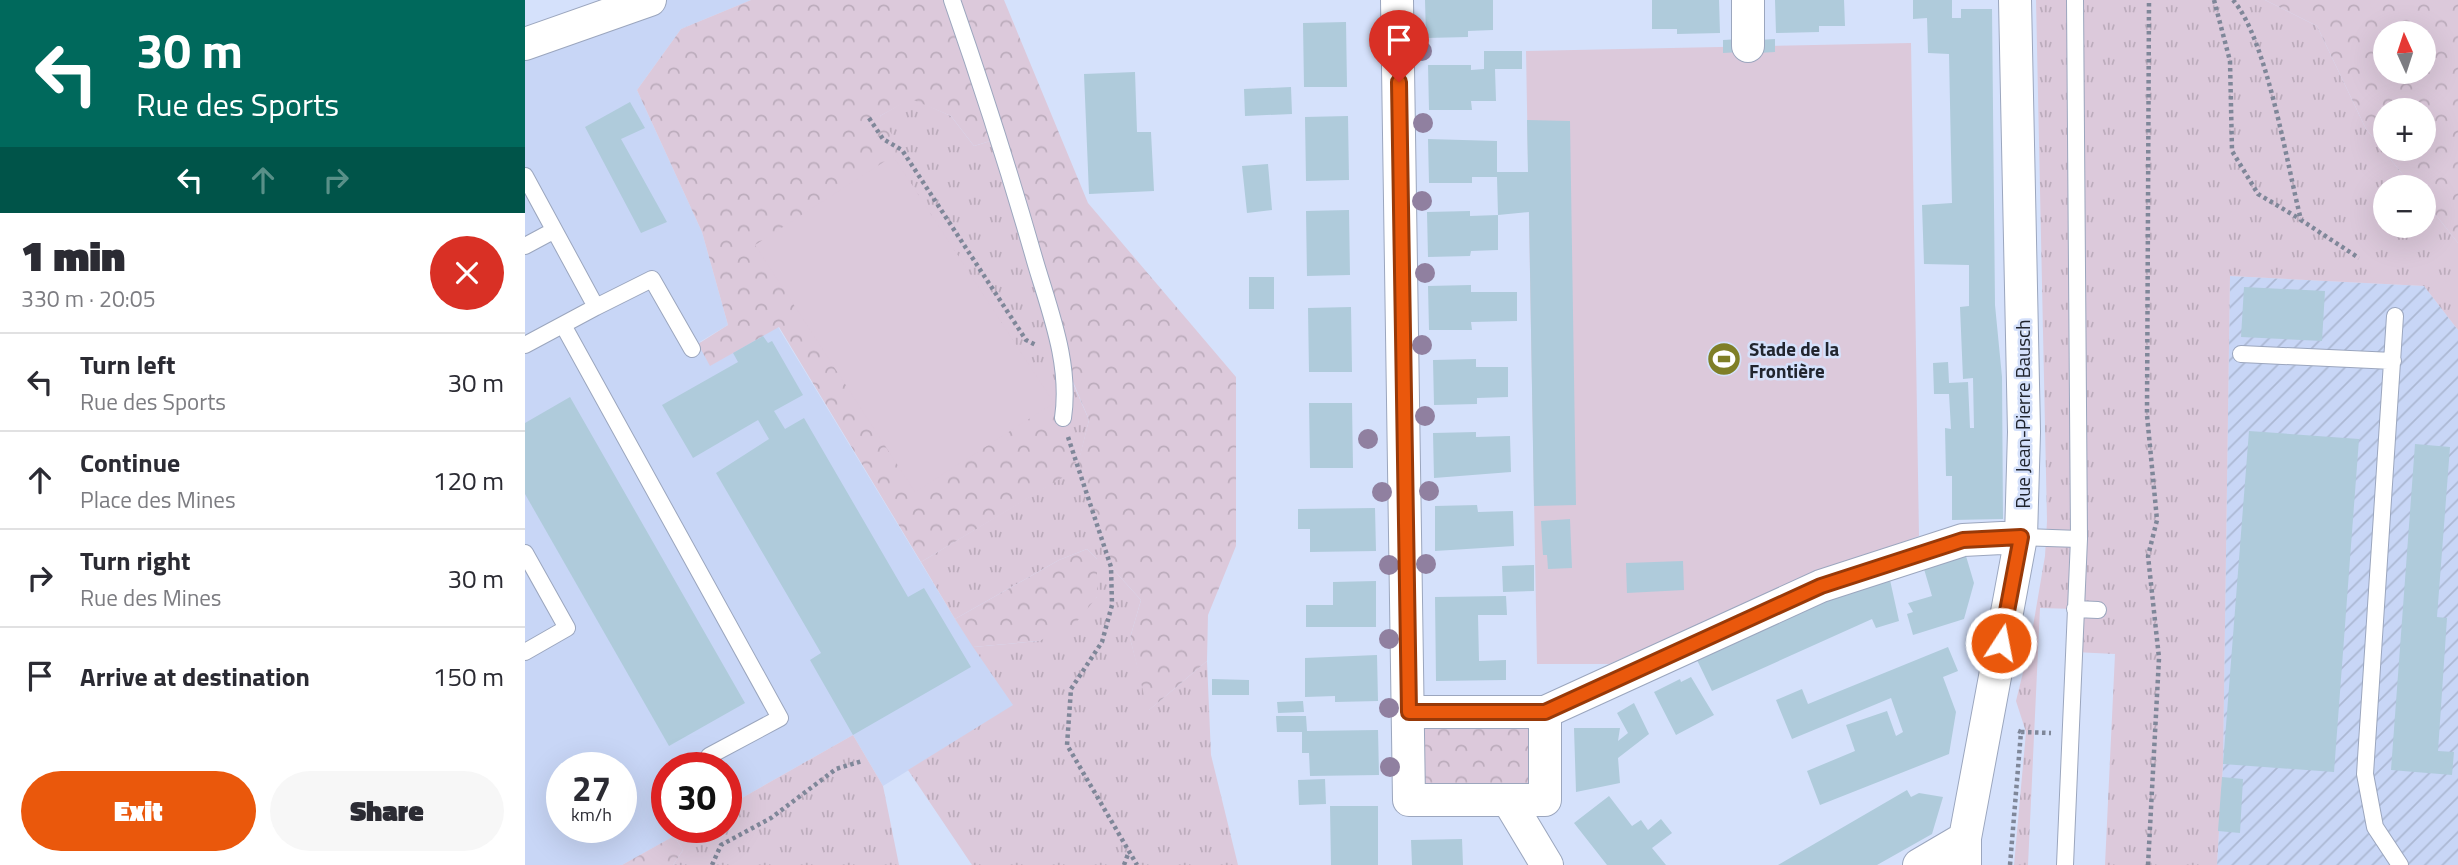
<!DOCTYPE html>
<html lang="en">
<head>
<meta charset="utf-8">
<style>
	body { margin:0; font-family:"Titillium Web",sans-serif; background:#f7f7f7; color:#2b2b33; height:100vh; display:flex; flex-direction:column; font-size:26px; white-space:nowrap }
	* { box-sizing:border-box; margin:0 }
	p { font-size:23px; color:#7c7c81 }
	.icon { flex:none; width:38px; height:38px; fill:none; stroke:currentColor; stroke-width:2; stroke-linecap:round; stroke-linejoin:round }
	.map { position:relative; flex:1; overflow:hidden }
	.panel { display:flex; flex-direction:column; background:#fff; width:525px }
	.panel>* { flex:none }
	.hud { background:#00695c; color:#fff; overflow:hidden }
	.needle { width:46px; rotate:357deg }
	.buttons { position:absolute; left:1848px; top:21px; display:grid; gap:14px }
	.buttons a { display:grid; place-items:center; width:63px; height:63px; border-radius:50%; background:#fff; box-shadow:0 7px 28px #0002; font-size:35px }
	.speed { position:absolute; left:21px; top:752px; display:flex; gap:14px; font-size:35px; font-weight:700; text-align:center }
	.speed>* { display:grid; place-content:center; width:91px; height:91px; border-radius:50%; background:#fff; box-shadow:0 7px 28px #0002; line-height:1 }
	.speed small { font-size:18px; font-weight:400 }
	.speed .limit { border:10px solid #d22; background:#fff; color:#111 }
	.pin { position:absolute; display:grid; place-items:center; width:60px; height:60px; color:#fff; margin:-72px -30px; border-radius:50% 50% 50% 0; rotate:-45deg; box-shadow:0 0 7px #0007 }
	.pin .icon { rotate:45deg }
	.me { position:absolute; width:77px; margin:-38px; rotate:11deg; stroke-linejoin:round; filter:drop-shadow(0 0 5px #0008) }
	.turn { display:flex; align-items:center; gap:24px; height:147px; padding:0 21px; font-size:32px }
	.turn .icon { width:91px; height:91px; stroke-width:2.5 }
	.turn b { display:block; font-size:49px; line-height:60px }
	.lanes { display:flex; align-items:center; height:66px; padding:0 21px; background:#0003; justify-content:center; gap:35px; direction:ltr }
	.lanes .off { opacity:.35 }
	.round { display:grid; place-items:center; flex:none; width:74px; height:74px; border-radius:37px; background:#f7f7f7 }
	.head { display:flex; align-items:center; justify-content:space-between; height:119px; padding:0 21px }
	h1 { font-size:42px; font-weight:800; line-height:52px }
	.primary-button { display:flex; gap:14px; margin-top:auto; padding:14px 21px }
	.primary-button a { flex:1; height:80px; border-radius:42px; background:#ea580c; color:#fff; font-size:28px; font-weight:800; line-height:80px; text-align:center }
	.primary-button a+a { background:#f7f7f7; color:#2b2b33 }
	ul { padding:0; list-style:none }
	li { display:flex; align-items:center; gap:21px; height:98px; padding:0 21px; border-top:2px solid #e1e1e2 }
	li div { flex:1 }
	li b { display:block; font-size:26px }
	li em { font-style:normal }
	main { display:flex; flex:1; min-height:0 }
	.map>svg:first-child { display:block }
	.built { fill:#c8d6f6; fill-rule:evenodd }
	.industrial { fill:url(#industrial-furrows) }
	.grass { fill:url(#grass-tufts) }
	.forest { fill:url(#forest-crowns); fill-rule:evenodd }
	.pitch { fill:#dcc9db }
	.building { fill:#afcbdb }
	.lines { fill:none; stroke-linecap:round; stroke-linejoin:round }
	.service-casing { stroke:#9ba6be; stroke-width:18 }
	.minor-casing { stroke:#9ba6be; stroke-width:34 }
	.path { stroke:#7f8799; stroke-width:4.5; stroke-dasharray:3.5 3.5; stroke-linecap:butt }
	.service { stroke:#fff; stroke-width:16 }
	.minor { stroke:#fff; stroke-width:32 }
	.tree { fill:#9080a0 }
	.route-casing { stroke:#983908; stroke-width:18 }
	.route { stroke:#ea580c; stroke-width:12 }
	.labels { text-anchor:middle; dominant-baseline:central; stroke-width:5; stroke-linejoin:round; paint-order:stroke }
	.poi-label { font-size:19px; font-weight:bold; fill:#21252e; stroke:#d5e1fb; text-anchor:start }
	.street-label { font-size:19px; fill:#21252e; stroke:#d5e1fb }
</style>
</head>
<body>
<main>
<section class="panel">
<div class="hud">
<div class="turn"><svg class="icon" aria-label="left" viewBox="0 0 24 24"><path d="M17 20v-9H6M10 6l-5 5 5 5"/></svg><div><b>30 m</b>Rue des Sports</div></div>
<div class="lanes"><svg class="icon" aria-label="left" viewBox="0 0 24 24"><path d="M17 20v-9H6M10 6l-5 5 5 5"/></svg><svg class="icon off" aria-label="ahead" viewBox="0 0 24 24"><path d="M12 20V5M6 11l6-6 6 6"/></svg><svg class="icon off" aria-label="right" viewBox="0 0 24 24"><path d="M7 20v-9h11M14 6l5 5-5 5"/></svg></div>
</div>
<div class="head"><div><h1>1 min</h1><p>330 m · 20:05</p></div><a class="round" style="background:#d93025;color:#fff"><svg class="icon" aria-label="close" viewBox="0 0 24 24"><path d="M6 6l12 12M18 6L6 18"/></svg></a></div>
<ul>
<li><svg class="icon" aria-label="left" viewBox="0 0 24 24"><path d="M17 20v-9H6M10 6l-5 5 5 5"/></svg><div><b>Turn left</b><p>Rue des Sports</p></div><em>30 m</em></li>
<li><svg class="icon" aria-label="ahead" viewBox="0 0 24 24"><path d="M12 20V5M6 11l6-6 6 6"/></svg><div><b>Continue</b><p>Place des Mines</p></div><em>120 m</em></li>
<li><svg class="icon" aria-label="right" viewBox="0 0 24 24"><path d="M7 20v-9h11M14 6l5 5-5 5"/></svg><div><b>Turn right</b><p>Rue des Mines</p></div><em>30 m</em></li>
<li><svg class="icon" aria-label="arrive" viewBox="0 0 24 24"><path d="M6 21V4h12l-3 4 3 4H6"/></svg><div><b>Arrive at destination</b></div><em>150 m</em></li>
</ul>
<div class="primary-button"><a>Exit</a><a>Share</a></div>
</section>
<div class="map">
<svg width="1933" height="865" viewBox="0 0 1933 865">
	<defs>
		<pattern id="industrial-furrows" width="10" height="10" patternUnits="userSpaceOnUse" patternTransform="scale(1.75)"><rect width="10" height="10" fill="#c8d6f6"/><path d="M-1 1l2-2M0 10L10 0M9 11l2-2" fill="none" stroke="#acb8d3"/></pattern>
		<pattern id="grass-tufts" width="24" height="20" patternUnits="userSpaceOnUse" patternTransform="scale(1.75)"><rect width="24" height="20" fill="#dcc9db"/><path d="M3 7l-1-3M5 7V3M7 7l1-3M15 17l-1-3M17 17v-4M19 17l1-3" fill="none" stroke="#bcacbc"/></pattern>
		<pattern id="forest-crowns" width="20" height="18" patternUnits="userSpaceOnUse" patternTransform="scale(1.75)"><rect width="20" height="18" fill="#dcc9db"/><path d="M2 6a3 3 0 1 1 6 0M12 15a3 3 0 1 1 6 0" fill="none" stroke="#bcacbc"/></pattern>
	</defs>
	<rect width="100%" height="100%" fill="#d5e1fb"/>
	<!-- built -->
	<path class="built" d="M125,0H226L156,29L112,90L177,232L203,325L173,343L253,327L430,619L489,705L358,786L328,735L201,807V768H142V828H164L97,865H0V44ZM37,768H96V828H37Z"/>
	<!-- industrial -->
	<path class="industrial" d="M1705,276L1899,286L1933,330V865H1692L1698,764Z"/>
	<!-- grass -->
	<path class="grass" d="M1511,0H1740L1792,26L1841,129L1888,187H1860V226H1899V200L1933,243V330L1899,286L1705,276L1698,764L1692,865H1580L1590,654L1549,652L1550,609L1515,608L1503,865H1489L1501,732L1491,701L1505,644L1520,556L1522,521Z
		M386,98L426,116L449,146L475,138L537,358L564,420L552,469L586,567L616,600L605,638L624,710L682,661L686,755L713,865H447L383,770L488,705L448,647L514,641L572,597V559L562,549L534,560L430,619L396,562L552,468L368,156L355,116Z
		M328,735L358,786L374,865H148L158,850L149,836L164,828H201V807Z"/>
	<!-- forest -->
	<path class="forest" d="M226,0H479L563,203L711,377V546L683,615L682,661L623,711L605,638L616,600L586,567L552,469L396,562L254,327L185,366L173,344L203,325L177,232L112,90L156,29ZM386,99L426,116L449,146L475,138L538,358L564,420L552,467L538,418L369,157L377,150L355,116Z
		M1740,0H1933V243L1899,200V187H1888L1841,129L1792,26ZM1899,33V72H1860V33ZM1899,110V149H1860V110Z
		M562,549L572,559V597L549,625L514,641L448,647L430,619L534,560Z
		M895,723H1009V788H895Z
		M149,836L158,850L148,865H97Z"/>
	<!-- pitch -->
	<path class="pitch" d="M1386,43L1394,536L1293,574L1084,664H1012L1001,51Z
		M368,156L529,403L390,492L230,245Z"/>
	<!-- building -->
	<path class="building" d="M900,0H968V30L943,31V37L901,38Z
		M1127,0H1194L1195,33L1152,34V29H1127Z
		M1250,0H1319L1320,26H1294V32L1251,33Z
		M1388,0H1427V18H1436V9H1467L1470,305L1477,377L1478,519L1427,520V476H1421L1420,428L1426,429L1424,394H1409L1408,363L1423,362L1424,383L1443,382L1445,428H1449L1448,378L1438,379L1435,307L1444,306V265L1399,264L1397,205L1427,203L1424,54L1403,53L1402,18L1388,19Z
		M821,22L822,87H779L778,23Z
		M1215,39V52L1198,53V40Z
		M1250,39V52L1233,53V40Z
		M959,51H997V69H970L971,101H946L947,110H904L903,65H946V70L959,69Z
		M610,72L612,132H626L629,191L564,194L559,74Z
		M766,87L767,114L720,116L719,89Z
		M105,102L120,128L96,139L142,222L116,233L60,127Z
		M823,116L824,180L781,181L780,117Z
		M1002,120L1045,121L1051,505L1009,506L1004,212L973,215L972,177H947V183H904L903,139L972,141V172H1003Z
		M743,164L747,210L722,213L717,166Z
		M824,210L825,275L782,276L781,211Z
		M945,211V216L973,215V250L946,251L945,256L903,257L902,212Z
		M724,277H749V309H724Z
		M946,285V292H992V321L946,322L947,330H904L903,286Z
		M1719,287L1800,291L1797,341L1716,337Z
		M826,307L827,372H784L783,308Z
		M238,336L243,343L247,341L278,395L249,411L260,429L279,418L383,597L399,588L446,667L328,735L285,660L296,653L191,473L244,439L233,420L168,458L137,405L213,362L208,353Z
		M951,359V367H983V397L952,398V404L909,405L908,360Z
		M45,397L220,703L144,746L0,494V423Z
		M784,403H827L828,468H785Z
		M1724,431L1834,439L1809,772L1698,764Z
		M951,432V437L985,436L986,472L909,478L908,433Z
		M1890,444L1925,447L1912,617L1922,618L1913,751L1929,752L1927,775L1866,770Z
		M952,505L953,512L988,511L989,546L910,551V506Z
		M850,508L851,551L785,552V529H773V509Z
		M1045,519L1047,568L1023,569L1022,555H1018L1016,521Z
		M1441,556L1449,583L1439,619L1388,635L1382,614L1388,612L1383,603L1407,596L1399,569Z
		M1158,561L1159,590L1102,593L1101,563Z
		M1009,565V591L978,592L977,566Z
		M1365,580L1374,621L1351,628L1347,619L1187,691L1172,660L1303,600Z
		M851,581V627H781V605H808V582Z
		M981,596L982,615H953L954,661L981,660V680L911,681L910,597Z
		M1423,647L1433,671L1418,677L1431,712L1424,754L1295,805L1282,771L1330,751L1321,725L1362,711L1371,736L1378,732L1366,698L1267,739L1251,700L1277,689L1283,704Z
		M852,655L853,701L810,702V696L780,697V658Z
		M1166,677L1189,715L1151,735L1129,692L1155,679L1156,682Z
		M687,679L724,680V695H687Z
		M778,701L779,712L753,713L752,702Z
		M1109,703L1124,734L1093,758L1095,783L1051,792L1049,728H1095L1093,741L1103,733L1092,713Z
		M751,716H781L782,731L853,730L854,775L785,776L784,753H777V732H752Z
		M1697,777L1718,779L1715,833L1693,831Z
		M800,779L801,804L774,805L773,780Z
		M1382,790L1386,797L1394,793L1418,797L1407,834L1352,865H1253Z
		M1084,796L1107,826L1116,820L1123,830L1136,819L1147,833L1127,848L1141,865H1082L1049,823Z
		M805,806H853V865H806Z
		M937,839L938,865H887L886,840Z"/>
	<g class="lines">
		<!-- service casing -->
		<g class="service-casing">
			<path id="service" d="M427,0C457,86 485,173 510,261C525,312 546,364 538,418
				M0,176L71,307L0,345
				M0,246L28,231
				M71,307L127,279L167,349
				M1870,316L1840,774L1850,827L1875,865
				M38,325L255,718L184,756
				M1716,354L1868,361
				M1496,537L1554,539
				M0,553L42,628L0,652
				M1550,609L1573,610
				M1540,865L1554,539L1550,0"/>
		</g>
		<!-- minor casing -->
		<g class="minor-casing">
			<path id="minor" d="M872,0L884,800H1020V712
				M1223,0V46
				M0,44L125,0
				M884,712H1020L1296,586L1438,540L1496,537
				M983,800L1022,865
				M1394,865L1440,838
				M1440,865V838L1496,537L1499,432L1490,0"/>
		</g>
		<!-- path -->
		<path class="path" d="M1689,0L1705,61L1707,151L1733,194L1775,219
			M1708,0C1742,39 1762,165 1776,220L1834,258
			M344,118L358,139L377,150L501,340L511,345
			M543,437L586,567L587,605L577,642L546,689L542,745L612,865
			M1496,732L1526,733
			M187,865L196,845L246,818L311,769L337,761
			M599,865L603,854
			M1485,865L1496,732L1491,730
			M1623,865L1634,658L1623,556L1632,520L1622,415L1624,0"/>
		<!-- service -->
		<use href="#service" class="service"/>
		<!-- minor -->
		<use href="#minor" class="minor"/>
	</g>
	<!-- trees -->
	<g class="tree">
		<circle cx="897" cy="51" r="10"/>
		<circle cx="898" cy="123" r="10"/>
		<circle cx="897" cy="201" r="10"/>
		<circle cx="900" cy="273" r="10"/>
		<circle cx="897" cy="345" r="10"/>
		<circle cx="900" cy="416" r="10"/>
		<circle cx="843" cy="439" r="10"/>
		<circle cx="904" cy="491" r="10"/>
		<circle cx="857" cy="492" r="10"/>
		<circle cx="901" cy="564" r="10"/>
		<circle cx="864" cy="565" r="10"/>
		<circle cx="864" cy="639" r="10"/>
		<circle cx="864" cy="708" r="10"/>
		<circle cx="865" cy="767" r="10"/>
	</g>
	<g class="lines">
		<!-- route casing -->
		<g class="route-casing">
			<path id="route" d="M874,82L884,712H1020L1296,586L1438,540L1496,537L1476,643"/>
		</g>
		<!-- route -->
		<use href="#route" class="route"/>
	</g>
	<!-- icons -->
	<defs>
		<g id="stadium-disc" transform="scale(1.75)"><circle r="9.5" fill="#7f7f27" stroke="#d5e1fb"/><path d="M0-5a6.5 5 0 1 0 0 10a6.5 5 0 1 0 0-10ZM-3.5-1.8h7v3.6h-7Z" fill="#fff"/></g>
	</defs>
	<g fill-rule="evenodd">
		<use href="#stadium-disc" x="1199" y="359"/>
	</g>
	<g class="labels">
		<!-- poi labels -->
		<g class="poi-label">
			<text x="1224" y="348">Stade de la<tspan x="1224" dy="22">Frontière</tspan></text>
		</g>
		<!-- street labels -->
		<g class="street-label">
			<text transform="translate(1497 414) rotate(-90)">Rue Jean-Pierre Bausch</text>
		</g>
	</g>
</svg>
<div class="buttons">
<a><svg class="needle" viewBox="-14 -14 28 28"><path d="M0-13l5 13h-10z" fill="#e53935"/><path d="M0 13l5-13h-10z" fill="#7c7c81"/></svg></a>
<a>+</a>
<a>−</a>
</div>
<div class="speed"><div>27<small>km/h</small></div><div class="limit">30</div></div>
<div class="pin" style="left:874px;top:82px;background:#d93025"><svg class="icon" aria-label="arrive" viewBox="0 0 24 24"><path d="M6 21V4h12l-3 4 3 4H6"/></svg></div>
<svg class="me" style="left:1476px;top:643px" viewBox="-20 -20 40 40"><circle r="17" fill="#ea580c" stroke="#fff" stroke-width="3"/><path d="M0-11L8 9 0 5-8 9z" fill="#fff"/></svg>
</div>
</main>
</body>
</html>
